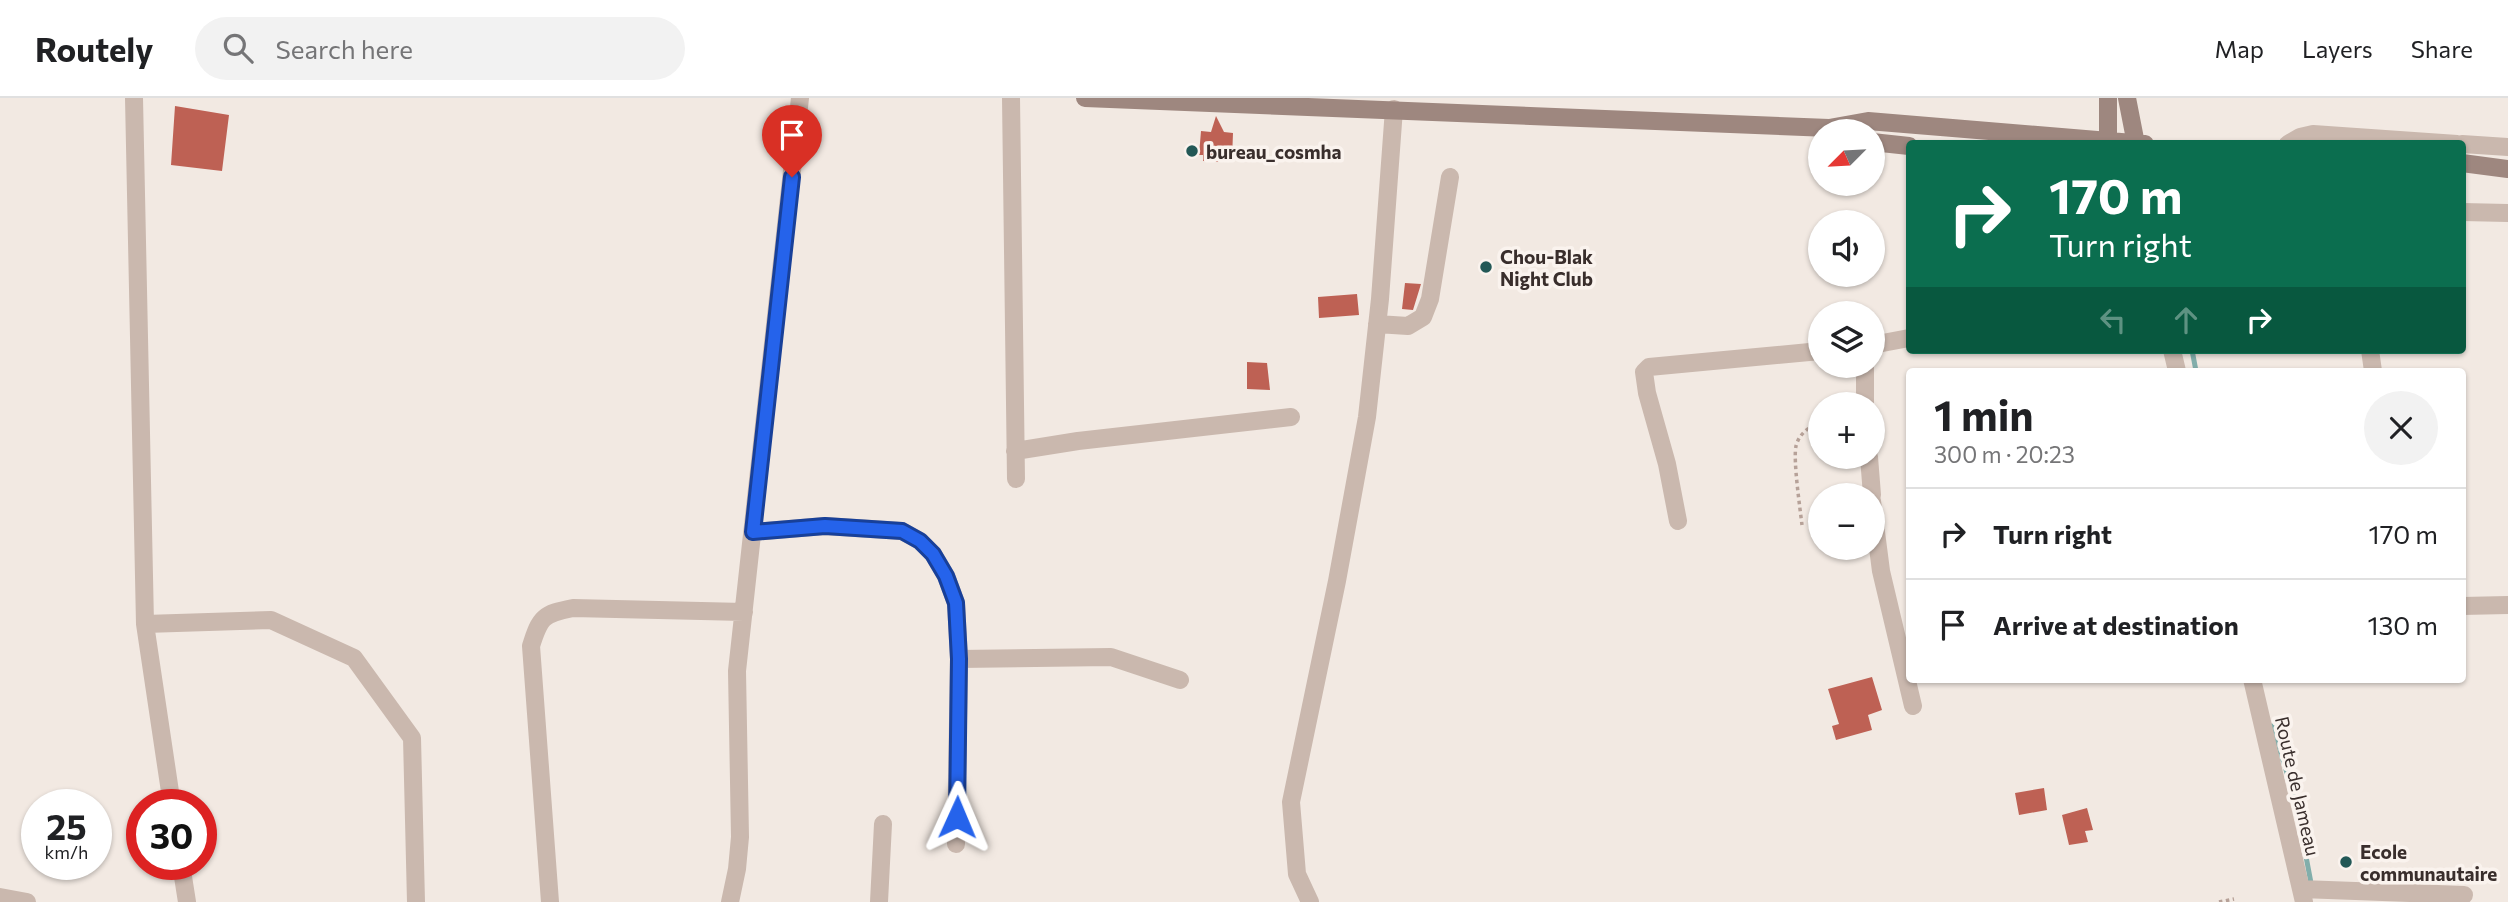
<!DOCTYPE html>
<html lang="en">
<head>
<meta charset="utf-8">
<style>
	body { margin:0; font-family:Commissioner,sans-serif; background:#f2f2f2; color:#202124; height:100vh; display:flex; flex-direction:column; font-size:26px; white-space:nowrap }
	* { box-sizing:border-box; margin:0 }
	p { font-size:23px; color:#757577 }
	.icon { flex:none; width:38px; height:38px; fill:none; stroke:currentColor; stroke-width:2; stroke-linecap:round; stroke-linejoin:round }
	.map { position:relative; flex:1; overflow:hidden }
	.drawer { position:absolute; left:1906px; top:270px; width:560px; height:315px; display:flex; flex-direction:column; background:#fff; border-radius:7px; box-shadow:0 2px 5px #0004 }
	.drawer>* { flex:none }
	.hud { position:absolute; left:1906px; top:42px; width:560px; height:214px; border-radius:7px; box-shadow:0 2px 5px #0004; background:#0b6e4f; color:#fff; overflow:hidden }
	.needle { width:46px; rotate:246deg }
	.buttons { position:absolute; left:1808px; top:21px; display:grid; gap:14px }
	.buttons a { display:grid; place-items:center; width:77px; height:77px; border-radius:50%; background:#fff; box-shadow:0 2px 5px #0004; font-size:35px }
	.speed { position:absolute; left:21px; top:691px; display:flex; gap:14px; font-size:35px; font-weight:700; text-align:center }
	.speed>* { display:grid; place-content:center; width:91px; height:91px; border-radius:50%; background:#fff; box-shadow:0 2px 5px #0004; line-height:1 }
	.speed small { font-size:18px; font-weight:400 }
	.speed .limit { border:10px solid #d22; background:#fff; color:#111 }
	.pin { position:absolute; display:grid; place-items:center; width:60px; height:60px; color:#fff; margin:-72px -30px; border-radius:50% 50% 50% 0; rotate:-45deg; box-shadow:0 0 7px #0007 }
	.pin .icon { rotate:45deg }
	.me { position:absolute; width:77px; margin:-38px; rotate:1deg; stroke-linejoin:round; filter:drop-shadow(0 0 5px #0008) }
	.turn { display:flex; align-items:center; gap:24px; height:147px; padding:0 28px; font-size:32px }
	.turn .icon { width:91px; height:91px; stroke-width:2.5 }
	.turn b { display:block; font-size:49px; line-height:60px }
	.lanes { display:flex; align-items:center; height:66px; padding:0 28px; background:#0003; justify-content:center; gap:35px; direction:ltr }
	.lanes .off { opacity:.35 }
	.round { display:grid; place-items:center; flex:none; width:74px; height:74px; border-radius:37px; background:#f2f2f2 }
	.headline { display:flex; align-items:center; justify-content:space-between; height:119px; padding:0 28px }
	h1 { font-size:42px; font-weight:700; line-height:52px }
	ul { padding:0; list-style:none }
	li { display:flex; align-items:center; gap:21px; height:91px; padding:0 28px; border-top:2px solid #e0e0e0 }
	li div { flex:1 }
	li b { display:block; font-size:26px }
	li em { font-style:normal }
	header { display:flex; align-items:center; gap:42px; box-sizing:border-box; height:98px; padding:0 35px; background:#fff; border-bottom:2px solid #e0e0e0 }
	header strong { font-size:33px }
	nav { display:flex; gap:38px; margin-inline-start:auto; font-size:24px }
	.search { width:490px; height:63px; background:#f2f2f2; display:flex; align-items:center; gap:18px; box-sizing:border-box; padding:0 24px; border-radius:38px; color:#757577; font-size:26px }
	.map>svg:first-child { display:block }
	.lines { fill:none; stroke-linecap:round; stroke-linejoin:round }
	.stream { stroke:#82aeab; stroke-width:5 }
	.building { fill:#be6154 }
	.path { stroke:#b6a198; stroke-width:3.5; stroke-dasharray:3.5 3.5; stroke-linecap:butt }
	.minor { stroke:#cab8ae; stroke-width:18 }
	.secondary { stroke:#9e877f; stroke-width:18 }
	.route-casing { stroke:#184099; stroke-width:18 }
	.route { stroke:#2563eb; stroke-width:12 }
	.poi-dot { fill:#235856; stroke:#faf3ee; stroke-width:2.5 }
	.labels { text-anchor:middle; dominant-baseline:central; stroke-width:7; stroke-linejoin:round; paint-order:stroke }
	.poi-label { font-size:19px; font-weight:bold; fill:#392e2c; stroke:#faf3ee; text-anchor:start }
	.street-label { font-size:19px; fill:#392e2c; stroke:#faf3ee }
</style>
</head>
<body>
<header>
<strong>Routely</strong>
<div class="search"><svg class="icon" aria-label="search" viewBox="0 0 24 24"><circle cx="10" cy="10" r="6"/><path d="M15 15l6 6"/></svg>Search here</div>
<nav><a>Map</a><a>Layers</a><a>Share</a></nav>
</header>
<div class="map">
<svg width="2508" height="804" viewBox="0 0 2508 804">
	<rect width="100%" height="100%" fill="#f2e9e2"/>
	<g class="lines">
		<!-- stream -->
		<path class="stream" d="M2192,252L2196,273
			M2272,628L2295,700L2311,785"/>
	</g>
	<!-- building -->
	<path class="building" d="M175,8L229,17L222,73L171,67Z
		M1216,18L1224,34L1233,35L1232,61L1220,60V64L1203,63V57H1199L1201,33L1211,34Z
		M1405,185L1421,186L1413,212L1402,211Z
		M1357,196L1359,217L1319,220L1318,199Z
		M1247,264L1267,265L1270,292L1247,291Z
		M1872,579L1882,612L1868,617L1872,632L1836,642L1832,628L1839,626L1828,591Z
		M2044,690L2047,712L2019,717L2015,695Z
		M2087,710L2093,732L2085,733L2088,744L2069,747L2062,717Z"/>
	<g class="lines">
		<!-- path -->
		<path class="path" d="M1802,427C1800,410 1793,362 1796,348C1799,336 1809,328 1820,326
			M2219,804L2234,801"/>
		<!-- minor -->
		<path class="minor" d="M134,0L145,526L172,707
			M1011,0L1016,381
			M2288,46L2300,39L2313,36L2457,46
			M2462,46L2508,49
			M2462,114L2508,115
			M1377,226L1408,228L1423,219L1430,201L1450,79
			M1872,247L1909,240
			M2172,252L2177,273
			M2370,252L2373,273
			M1865,268V306
			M1015,353L1078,343L1291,319
			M1869,359L1872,397
			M1872,403L1881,473L1913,608
			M1678,423L1667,366L1647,295L1644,274L1649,269L1820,253
			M753,434L825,428L902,433L920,443L933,456L946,478L956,505L959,561L956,746
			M2462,508L2508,507
			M145,526L271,522L354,560L412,640L416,804
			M959,561L1111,559L1180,582
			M2252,581L2304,804
			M181,766L187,804
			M2301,791L2464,797
			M0,799L27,804
			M550,804L531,548C540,519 543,516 573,510L744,514
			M730,804L737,771L740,739L737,573L800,0
			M879,804L883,726
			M1310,804L1297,776L1291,704L1337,483L1367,319L1380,201L1394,11"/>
		<!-- secondary -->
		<path class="secondary" d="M1085,0L1829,30L1868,23L2145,46
			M2108,0V46
			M2127,0L2136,46
			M1872,44L1909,48
			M2462,65L2508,71"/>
	</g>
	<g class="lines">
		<!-- route casing -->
		<g class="route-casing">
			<path id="route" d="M792,79L753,434L825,428L902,433L920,443L933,456L946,478L956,505L959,561L957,719"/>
		</g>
		<!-- route -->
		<use href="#route" class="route"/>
	</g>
	<!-- markers -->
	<g class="poi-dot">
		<circle cx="1192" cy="53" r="7"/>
		<circle cx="1486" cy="169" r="7"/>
		<circle cx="2346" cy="764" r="7"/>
	</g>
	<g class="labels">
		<!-- poi labels -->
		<g class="poi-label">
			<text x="1206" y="53">bureau_cosmha</text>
			<text x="1500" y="158">Chou-Blak<tspan x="1500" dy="22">Night Club</tspan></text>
			<text x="2360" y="753">Ecole<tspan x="2360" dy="22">communautaire</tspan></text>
		</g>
		<!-- street labels -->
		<g class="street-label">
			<text transform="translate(2298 688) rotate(77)">Route de Jameau</text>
		</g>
	</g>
</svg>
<div class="buttons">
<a><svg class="needle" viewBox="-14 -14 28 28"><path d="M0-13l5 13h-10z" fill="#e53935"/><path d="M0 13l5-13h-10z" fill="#757577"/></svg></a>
<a><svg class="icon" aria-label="sound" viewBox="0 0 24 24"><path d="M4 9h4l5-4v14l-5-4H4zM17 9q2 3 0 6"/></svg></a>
<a><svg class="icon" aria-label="layers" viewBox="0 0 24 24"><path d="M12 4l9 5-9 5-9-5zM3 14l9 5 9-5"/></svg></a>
<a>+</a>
<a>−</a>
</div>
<div class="speed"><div>25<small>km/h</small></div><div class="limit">30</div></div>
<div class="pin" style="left:792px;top:79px;background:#d93025"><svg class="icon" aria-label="arrive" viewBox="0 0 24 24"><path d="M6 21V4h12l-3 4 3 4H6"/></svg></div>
<svg class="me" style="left:957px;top:719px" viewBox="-20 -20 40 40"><path d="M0-17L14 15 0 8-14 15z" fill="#2563eb" stroke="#fff" stroke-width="4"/></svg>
<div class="hud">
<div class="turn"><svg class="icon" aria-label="right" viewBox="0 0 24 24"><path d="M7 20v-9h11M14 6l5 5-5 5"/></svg><div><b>170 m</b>Turn right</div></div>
<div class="lanes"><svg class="icon off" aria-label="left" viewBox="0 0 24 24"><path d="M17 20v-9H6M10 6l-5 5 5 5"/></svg><svg class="icon off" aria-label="ahead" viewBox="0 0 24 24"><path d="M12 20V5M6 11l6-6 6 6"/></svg><svg class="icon" aria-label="right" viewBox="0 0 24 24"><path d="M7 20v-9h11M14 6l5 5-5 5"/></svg></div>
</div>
<section class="drawer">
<div class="headline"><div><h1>1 min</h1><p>300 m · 20:23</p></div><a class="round"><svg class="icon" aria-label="close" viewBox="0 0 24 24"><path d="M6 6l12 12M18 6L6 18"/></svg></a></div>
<ul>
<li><svg class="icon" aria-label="right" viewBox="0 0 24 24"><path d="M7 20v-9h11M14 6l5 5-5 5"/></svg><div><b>Turn right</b></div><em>170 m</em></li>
<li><svg class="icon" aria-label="arrive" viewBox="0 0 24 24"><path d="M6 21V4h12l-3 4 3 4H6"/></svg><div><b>Arrive at destination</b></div><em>130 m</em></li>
</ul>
</section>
</div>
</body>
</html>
